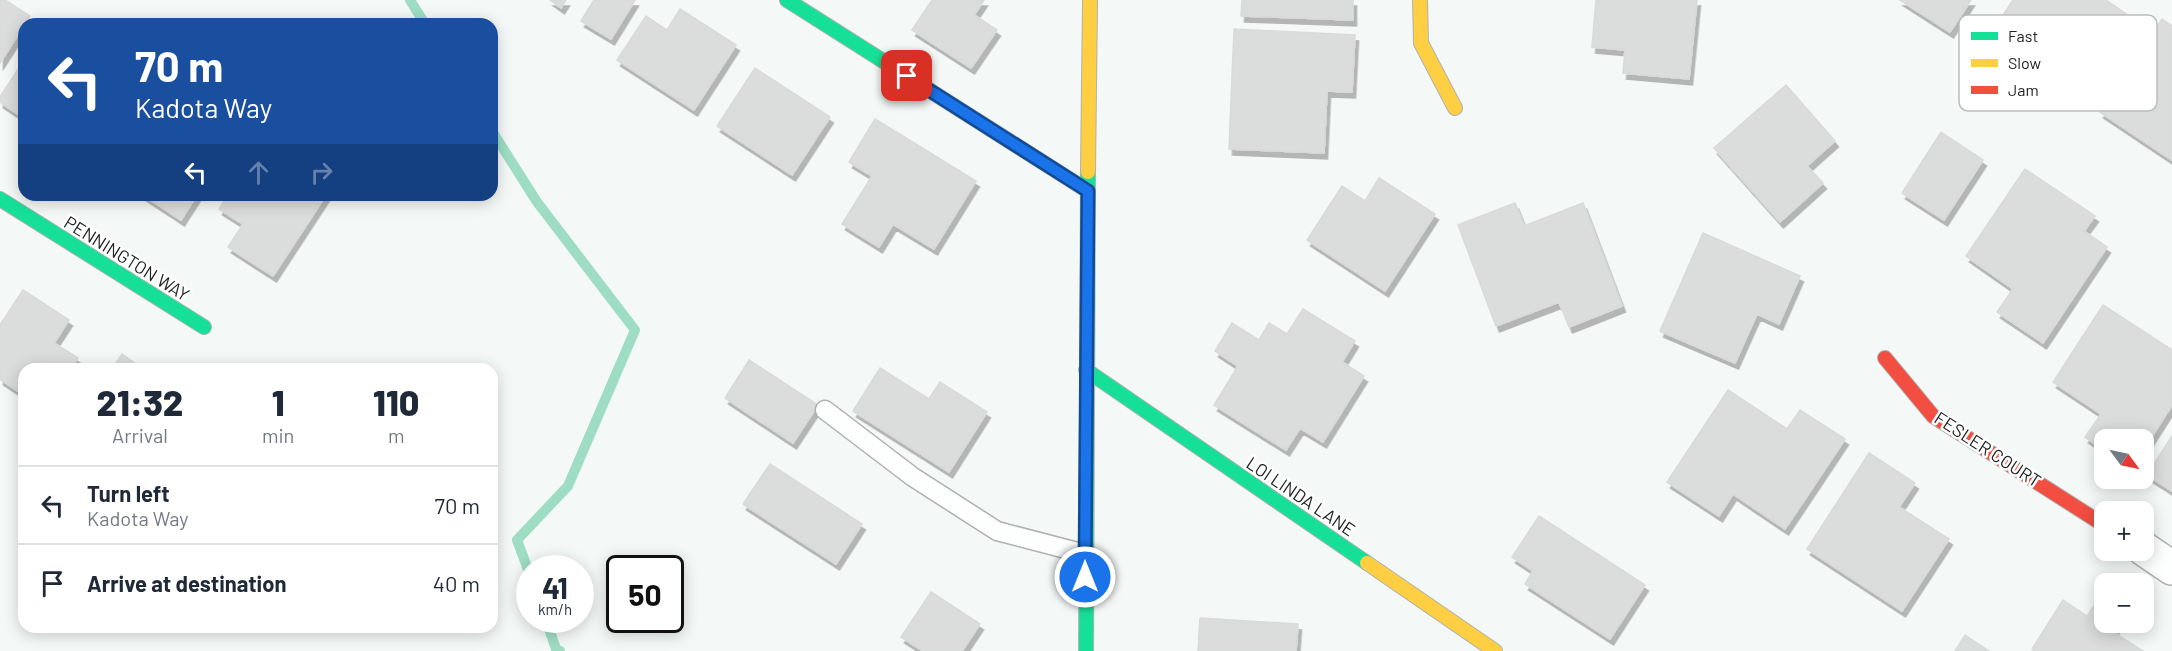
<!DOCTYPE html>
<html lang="en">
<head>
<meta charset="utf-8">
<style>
	body { margin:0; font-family:Barlow,sans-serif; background:#f2f2f3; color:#1f2937; height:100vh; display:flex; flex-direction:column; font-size:22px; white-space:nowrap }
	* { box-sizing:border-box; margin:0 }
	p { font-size:20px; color:#747a83 }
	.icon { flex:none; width:33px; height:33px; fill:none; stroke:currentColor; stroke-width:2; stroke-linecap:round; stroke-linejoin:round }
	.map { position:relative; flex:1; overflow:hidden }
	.sheet { position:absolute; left:18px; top:363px; width:480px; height:270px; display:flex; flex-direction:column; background:#fff; border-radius:18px; box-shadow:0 3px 15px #0003 }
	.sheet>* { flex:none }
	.top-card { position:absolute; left:18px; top:18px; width:480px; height:183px; border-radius:18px; box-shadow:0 3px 15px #0003; background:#1a4fa0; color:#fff; overflow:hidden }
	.needle { width:39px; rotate:123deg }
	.controls { position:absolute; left:2094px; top:429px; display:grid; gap:12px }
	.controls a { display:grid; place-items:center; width:60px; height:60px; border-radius:12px; background:#fff; box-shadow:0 3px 15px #0003; font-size:30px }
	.speed { position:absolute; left:516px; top:555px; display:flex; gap:12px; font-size:30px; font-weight:700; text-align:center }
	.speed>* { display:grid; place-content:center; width:78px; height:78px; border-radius:50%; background:#fff; box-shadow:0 3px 15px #0003; line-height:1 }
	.speed small { font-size:15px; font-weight:400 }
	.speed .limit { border:3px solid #111; border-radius:9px; background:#fff; color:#111 }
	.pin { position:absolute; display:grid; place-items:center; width:51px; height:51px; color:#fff; margin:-26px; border-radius:12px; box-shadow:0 3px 9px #0006 }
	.me { position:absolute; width:66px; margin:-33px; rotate:0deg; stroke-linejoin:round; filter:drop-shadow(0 0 4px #0008) }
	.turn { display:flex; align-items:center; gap:21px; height:126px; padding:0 18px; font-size:27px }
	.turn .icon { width:78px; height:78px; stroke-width:2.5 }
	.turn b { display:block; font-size:42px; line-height:51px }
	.lanes { display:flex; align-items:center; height:57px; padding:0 18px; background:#0003; justify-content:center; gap:30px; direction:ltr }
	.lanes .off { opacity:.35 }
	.eta { display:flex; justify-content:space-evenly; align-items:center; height:102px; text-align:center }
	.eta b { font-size:36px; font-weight:800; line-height:42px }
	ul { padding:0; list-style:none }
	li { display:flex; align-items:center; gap:18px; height:78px; padding:0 18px; border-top:2px solid #e0e1e3 }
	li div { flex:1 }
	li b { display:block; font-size:22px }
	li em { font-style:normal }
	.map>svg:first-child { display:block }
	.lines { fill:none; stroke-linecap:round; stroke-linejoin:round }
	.stream { stroke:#9eddc4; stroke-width:10 }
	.building { fill:#dadddc; stroke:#d8dbd9; stroke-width:1.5; filter:url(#shadow) }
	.lane-casing { stroke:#aeb1b0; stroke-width:21 }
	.street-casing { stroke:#aeb1b0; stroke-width:36 }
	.fast-casing { stroke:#aeb1b0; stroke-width:16 }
	.slow-casing { stroke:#aeb1b0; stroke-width:16 }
	.jam-casing { stroke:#aeb1b0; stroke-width:16 }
	.lane { stroke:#fdfefe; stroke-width:18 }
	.street { stroke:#fdfefe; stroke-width:33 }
	.fast { stroke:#16e098; stroke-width:14 }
	.slow { stroke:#ffcf43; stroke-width:14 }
	.jam { stroke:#f24e42; stroke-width:14 }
	.route-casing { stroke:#114b97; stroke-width:15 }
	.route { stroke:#1a73e8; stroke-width:10 }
	.labels { text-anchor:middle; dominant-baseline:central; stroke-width:5; stroke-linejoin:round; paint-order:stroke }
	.street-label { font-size:18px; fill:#212423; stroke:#fff }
	.key { fill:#fff; stroke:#bcbdbd; stroke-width:1.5 }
	.key-label { font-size:16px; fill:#212423 }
</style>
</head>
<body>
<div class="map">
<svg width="2172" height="651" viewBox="0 0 2172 651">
	<defs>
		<filter id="shadow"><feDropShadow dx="3.5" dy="6" stdDeviation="0" flood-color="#0004"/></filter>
	</defs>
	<rect width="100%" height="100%" fill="#f4f8f6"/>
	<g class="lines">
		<!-- stream -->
		<path class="stream" d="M410,0L425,24
			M492,131L537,202L635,330L568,486L517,540L530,575
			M546,620L556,649L560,651"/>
	</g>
	<!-- building -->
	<path class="building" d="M0,0H5L30,16L0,63Z
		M550,0H566L561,8Z
		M594,0H635L611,39L581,21Z
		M932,0H984L974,15L997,30L971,68L912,30Z
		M1242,0H1353V20L1241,16Z
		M1596,0H1697L1689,79L1623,73L1625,50L1592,47Z
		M1900,0H1971L1950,32Z
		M2013,0H2106L2129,16L2090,76L2001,18Z
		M680,9L736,45L694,110L617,60L646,16L667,30Z
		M2162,19L2172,26V160L2100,112Z
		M1234,29L1355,35L1352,92L1327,91L1324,153L1229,149Z
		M24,60V118L0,102V97Z
		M755,68L830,117L792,175L717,126Z
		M1786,85L1835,141L1807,166L1823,183L1780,222L1714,148Z
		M875,119L976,181L934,249L893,224L879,247L842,224L872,176L849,162Z
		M1941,132L1983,160L1944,220L1902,193Z
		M2025,169L2095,216L2084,231L2107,247L2043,343L1997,312L2013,289L1966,256Z
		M1379,178L1435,214L1385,291L1307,240L1342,186L1365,201Z
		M143,195H197L181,220Z
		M228,195H326L273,276L228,247L243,224L219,209Z
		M1515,203L1524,226L1583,203L1622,306L1569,327L1559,302L1496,326L1458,225Z
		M1703,233L1800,276L1779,324L1757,314L1735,363L1660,331Z
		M23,290L69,320L54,343L78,358L71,369H24V395L0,379V325Z
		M2103,305L2172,350V405L2144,449V440H2104V450L2085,437L2101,414L2053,382Z
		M1303,309L1355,341L1342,362L1364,376L1323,442L1300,428L1286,450L1214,405L1238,366L1215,351L1232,323L1259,340L1269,323L1287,334Z
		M122,354L143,369H112Z
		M749,360L818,405L793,443L725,398Z
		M880,368L929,399L940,382L987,412L949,472L853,411Z
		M1728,390L1787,429L1800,410L1845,439L1785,529L1733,494L1719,516L1667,482Z
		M2172,436V491L2147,475Z
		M1869,453L1915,483L1899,507L1949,539L1902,611L1807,549Z
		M770,464L862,524L836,564L743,504Z
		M1539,516L1645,585L1610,639L1525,584L1533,571L1512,557Z
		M931,592L980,624L962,651H923L901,637Z
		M2102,594L2104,595V622H2119L2113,632L2143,651H2034L2032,649L2063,600L2087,616Z
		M1200,618L1298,624L1296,651H1198Z
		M1965,635L1989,651H1955Z"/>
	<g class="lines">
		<!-- lane casing -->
		<g class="lane-casing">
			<path id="lane" d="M825,410L913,477L997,531L1085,554"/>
		</g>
		<!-- street casing -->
		<g class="street-casing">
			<path id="street" d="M2144,549L2172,568"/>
		</g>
		<!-- fast casing -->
		<g class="fast-casing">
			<path id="fast" d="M787,0L1088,191
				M0,199L204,327
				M1086,370L1367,563
				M1086,651L1088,172"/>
		</g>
		<!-- slow casing -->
		<g class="slow-casing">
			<path id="slow" d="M1420,0L1421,43L1455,108
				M1088,172L1090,0
				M1367,563L1495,651"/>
		</g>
		<!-- jam casing -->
		<g class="jam-casing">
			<path id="jam" d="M1885,358L1933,416L2104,525"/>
		</g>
		<!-- lane -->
		<use href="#lane" class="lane"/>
		<!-- street -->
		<use href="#street" class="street"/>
		<!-- fast -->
		<use href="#fast" class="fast"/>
		<!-- slow -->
		<use href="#slow" class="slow"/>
		<!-- jam -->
		<use href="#jam" class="jam"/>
	</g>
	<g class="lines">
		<!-- route casing -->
		<g class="route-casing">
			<path id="route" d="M907,76L1088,191L1085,577"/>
		</g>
		<!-- route -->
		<use href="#route" class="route"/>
	</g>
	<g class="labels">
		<!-- street labels -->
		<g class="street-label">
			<text transform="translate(127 258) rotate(32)">PENNINGTON WAY</text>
			<text transform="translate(1988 449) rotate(33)">FESLER COURT</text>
			<text transform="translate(1301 496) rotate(34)">LOI LINDA LANE</text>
		</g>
	</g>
	<!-- legend -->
	<rect x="1959" y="15" width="198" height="96" rx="9" class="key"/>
	<rect x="1971" y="32" width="27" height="8" fill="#16e098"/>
	<rect x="1971" y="59" width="27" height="8" fill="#ffcf43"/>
	<rect x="1971" y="86" width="27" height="8" fill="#f24e42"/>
	<g class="key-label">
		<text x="2008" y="42">Fast</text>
		<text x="2008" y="69">Slow</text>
		<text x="2008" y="96">Jam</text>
	</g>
</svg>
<div class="controls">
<a><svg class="needle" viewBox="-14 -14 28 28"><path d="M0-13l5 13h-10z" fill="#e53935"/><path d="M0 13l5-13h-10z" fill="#747a83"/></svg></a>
<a>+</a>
<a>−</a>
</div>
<div class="speed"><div>41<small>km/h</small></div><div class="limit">50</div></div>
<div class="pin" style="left:907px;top:76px;background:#d93025"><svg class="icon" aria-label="arrive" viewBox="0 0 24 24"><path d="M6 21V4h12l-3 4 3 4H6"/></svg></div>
<svg class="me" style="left:1085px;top:577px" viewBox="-20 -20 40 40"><circle r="17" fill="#1a73e8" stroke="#fff" stroke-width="3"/><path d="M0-11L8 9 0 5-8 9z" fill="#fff"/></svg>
<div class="top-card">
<div class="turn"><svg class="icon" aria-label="left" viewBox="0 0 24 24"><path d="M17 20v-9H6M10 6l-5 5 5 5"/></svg><div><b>70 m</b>Kadota Way</div></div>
<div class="lanes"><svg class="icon" aria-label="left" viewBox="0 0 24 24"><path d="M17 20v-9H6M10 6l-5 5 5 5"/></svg><svg class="icon off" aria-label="ahead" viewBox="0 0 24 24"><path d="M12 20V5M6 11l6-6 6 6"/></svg><svg class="icon off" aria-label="right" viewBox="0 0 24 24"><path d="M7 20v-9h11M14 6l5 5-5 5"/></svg></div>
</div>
<section class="sheet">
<div class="eta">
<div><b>21:32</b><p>Arrival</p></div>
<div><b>1</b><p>min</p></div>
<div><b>110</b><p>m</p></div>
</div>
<ul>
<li><svg class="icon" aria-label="left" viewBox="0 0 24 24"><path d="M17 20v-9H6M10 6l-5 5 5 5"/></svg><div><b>Turn left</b><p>Kadota Way</p></div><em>70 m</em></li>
<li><svg class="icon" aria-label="arrive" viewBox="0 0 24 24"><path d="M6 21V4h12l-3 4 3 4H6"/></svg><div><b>Arrive at destination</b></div><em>40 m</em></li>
</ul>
</section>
</div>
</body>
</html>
